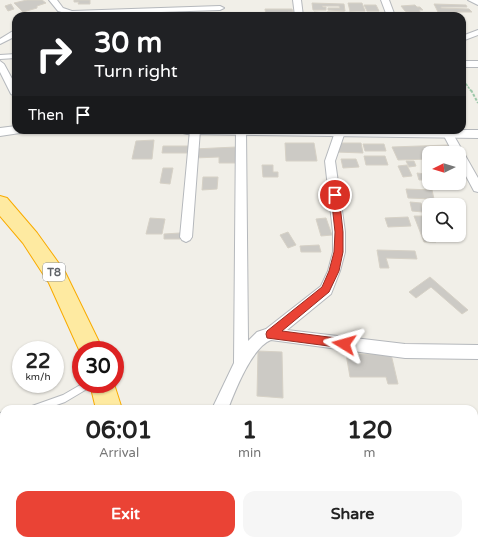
<!DOCTYPE html>
<html lang="en">
<head>
<meta charset="utf-8">
<style>
	body { margin:0; font-family:"Varela Round",sans-serif; background:#f6f6f6; color:#222; height:100vh; display:flex; flex-direction:column; font-size:15px; white-space:nowrap }
	* { box-sizing:border-box; margin:0 }
	p { font-size:13px; color:#767676 }
	.icon { flex:none; width:22px; height:22px; fill:none; stroke:currentColor; stroke-width:2; stroke-linecap:round; stroke-linejoin:round }
	.map { position:relative; flex:1; overflow:hidden }
	.panel { position:absolute; left:0px; top:405px; width:478px; height:140px; display:flex; flex-direction:column; background:#fff; border-radius:12px 12px 0 0; box-shadow:0 1px 3px #0004 }
	.panel>* { flex:none }
	.guide { position:absolute; left:12px; top:12px; width:454px; height:122px; border-radius:12px; box-shadow:0 1px 3px #0004; background:#202124; color:#fff; overflow:hidden }
	.needle { width:26px; rotate:265deg }
	.controls { position:absolute; left:422px; top:146px; display:grid; gap:8px }
	.controls a { display:grid; place-items:center; width:44px; height:44px; border-radius:8px; background:#fff; box-shadow:0 1px 3px #0004; font-size:20px }
	.speed { position:absolute; left:12px; top:341px; display:flex; gap:8px; font-size:20px; font-weight:700; text-align:center }
	.speed>* { display:grid; place-content:center; width:52px; height:52px; border-radius:50%; background:#fff; box-shadow:0 1px 3px #0004; line-height:1 }
	.speed small { font-size:10px; font-weight:400 }
	.speed .limit { border:6px solid #d22; background:#fff; color:#111 }
	.pin { position:absolute; display:grid; place-items:center; width:34px; height:34px; color:#fff; margin:-17px; border:2px solid #fff; border-radius:50%; box-shadow:0 1px 4px #0007 }
	.me { position:absolute; width:44px; margin:-22px; rotate:278deg; stroke-linejoin:round; filter:drop-shadow(0 0 3px #0008) }
	.turn { display:flex; align-items:center; gap:14px; height:84px; padding:0 16px; font-size:18px }
	.turn .icon { width:52px; height:52px; stroke-width:2.5 }
	.turn b { display:block; font-size:28px; line-height:34px }
	.then { display:flex; align-items:center; height:38px; padding:0 16px; background:#0003; gap:8px; font-size:15px }
	.eta { display:flex; justify-content:space-evenly; align-items:center; height:68px; text-align:center }
	.eta b { font-size:24px; font-weight:800; line-height:28px }
	.action { display:flex; gap:8px; margin-top:auto; padding:8px 16px }
	.action a { flex:1; height:46px; border-radius:12px; background:#ea4335; color:#fff; font-size:16px; font-weight:800; line-height:46px; text-align:center }
	.action a+a { background:#f6f6f6; color:#222 }
	.map>svg:first-child { display:block }
	.building { fill:#cccac5; stroke:#d6d1c6 }
	.lines { fill:none; stroke-linecap:round; stroke-linejoin:round }
	.service-casing { stroke:#b5b8bc; stroke-width:2 }
	.minor-casing { stroke:#b5b8bc; stroke-width:2 }
	.tertiary-casing { stroke:#b5b8bc; stroke-width:2 }
	.trunk-casing { stroke:#f9ab00; stroke-width:2 }
	.path-far1 { stroke:#9cc7a9; stroke-width:1.5; stroke-dasharray:2.5 1; stroke-linecap:butt }
	.path { stroke:#9cc7a9; stroke-width:2; stroke-dasharray:3 1.5; stroke-linecap:butt }
	.service { fill:#fff; fill-rule:evenodd }
	.minor { fill:#fff; fill-rule:evenodd }
	.tertiary { fill:#fff; fill-rule:evenodd }
	.trunk { fill:#feeaa1; fill-rule:evenodd }
	.route { fill:#ea4335; stroke:#982c22 }
	.labels { text-anchor:middle; dominant-baseline:central; stroke-width:3; stroke-linejoin:round; paint-order:stroke }
	.shield { fill:#fff; stroke:#8f9295; stroke-width:1 }
	.shield-label { font-size:11px; font-weight:bold; fill:#5f6368 }
</style>
</head>
<body>
<div class="map">
<svg width="478" height="545" viewBox="0 0 478 545">
	<rect width="100%" height="100%" fill="#f1efe8"/>
	<!-- building -->
	<path class="building" d="M27,0H42L46,3L37,6V8L23,12L14,3Z
		M74,0H90V4H78L79,2H74Z
		M312,3L344,4L345,11L328,10V8H340L339,6H322L323,7H326V10H313Z
		M348,3H362L365,11H350Z
		M11,4L14,9L8,11L5,6Z
		M434,4L466,5L467,7H441V8L469,9L472,12H438Z
		M364,5H376L379,11H367Z
		M415,5L417,7H420L423,10H419L420,12H409L405,11L401,6Z
		M265,9H292L293,12H288L289,16H274V15H266Z
		M314,12L326,13L327,16H315Z
		M327,12H344L345,16H328Z
		M349,12L364,13L365,16H350Z
		M154,140L152,159H132L136,141Z
		M285,143H314L317,161H286Z
		M335,143H361L363,153L336,152Z
		M363,144H384L386,151H365Z
		M448,145L452,153H429V159L398,160L392,147Z
		M163,146H189L188,153H162Z
		M236,147L238,163H219V157L194,158V149Z
		M364,156H385L388,165H366Z
		M341,159H356L359,167L343,168Z
		M406,161H414L416,166L409,167Z
		M262,165H273V172H278V177H263Z
		M407,165L412,176L403,177L398,166Z
		M163,168H173L170,184L160,183Z
		M417,173L426,174L428,180H419Z
		M203,177H218L217,189L202,190Z
		M406,189L432,190L434,199L408,198Z
		M410,202L421,203L423,212L412,211Z
		M414,216H429V235H433L436,242H424Z
		M408,217L411,226L388,227L385,218Z
		M150,218L165,219L162,234H146Z
		M326,218L332,235L321,236L316,219Z
		M288,232L296,245L288,248L280,235Z
		M180,233V239H164V234Z
		M319,245L321,252H301L300,246Z
		M377,250L415,251L417,259L386,258L389,268H380Z
		M430,277L468,310L462,314L431,287L416,298L409,292Z
		M258,351L282,352L283,398L257,396Z
		M346,354H391L398,384H388L386,377H350Z"/>
	<g class="lines">
		<!-- service casing -->
		<g class="service-casing">
			<path id="service" d="M82,384H93L92,386L65,402L45,409H31L32,406L63,395Z
				M4,412V420L0,421V413Z"/>
		</g>
		<!-- minor casing -->
		<g class="minor-casing">
			<path id="minor" d="M49,0H57L63,8L72,11L220,6L224,8L220,10L72,15L58,11Z
				M293,0H301L303,16H295Z
				M381,0H389L395,16H387Z
				M468,0H478V5Z
				M478,30V35L462,41V36Z
				M13,31H16V36L0,44V39Z
				M16,54V58L0,59V55Z
				M0,61L4,64L16,86V97L11,94L0,72Z
				M462,61H478V67H462Z
				M190,130H200L192,237L190,240L186,242L182,240L180,237Z
				M236,130H246L248,341L257,332L266,329L321,286L328,271L333,252V232L325,161L335,132L336,130H344L345,132L335,161L345,232V252L340,271L331,294L287,330L405,344L478,345V359L405,358L271,340C252,347 235,391 228,409H212L234,363Z
				M448,131L453,134L478,178V192L474,191L459,163V153H453L443,134Z
				M474,532L478,534V545H457L458,541H474Z"/>
		</g>
		<!-- tertiary casing -->
		<g class="tertiary-casing">
			<path id="tertiary" d="M16,126V130H22L20,133L0,136V128Z
				M181,130H478V138L187,134L183,133Z"/>
		</g>
		<!-- trunk casing -->
		<g class="trunk-casing">
			<path id="trunk" d="M0,196L7,198L37,233L65,272L103,350H81V354L49,283L23,243L0,216Z
				M90,384H114L122,409H96Z
				M128,541H158L159,545H129Z"/>
		</g>
		<!-- path-far1 -->
		<path class="path-far1" d="M462,78L471,91"/>
		<!-- path -->
		<path class="path" d="M471,90L478,103"/>
		<!-- service -->
		<use href="#service" class="service"/>
		<!-- minor -->
		<use href="#minor" class="minor"/>
		<!-- tertiary -->
		<use href="#tertiary" class="tertiary"/>
		<!-- trunk -->
		<use href="#trunk" class="trunk"/>
	</g>
	<!-- route -->
	<path class="route" d="M335,192L339,195L343,232V252L339,271L329,292L282,331L344,339L348,340L349,344L348,347L344,348L267,338L266,334L267,331L322,287L329,271L334,252L335,232L331,195Z"/>
	<g class="labels">
		<!-- shield labels -->
		<rect class="shield" x="43" y="263" width="22" height="18" rx="3"/>
		<g class="shield-label">
			<text x="54" y="272">T8</text>
		</g>
	</g>
</svg>
<div class="controls">
<a><svg class="needle" viewBox="-14 -14 28 28"><path d="M0-13l5 13h-10z" fill="#e53935"/><path d="M0 13l5-13h-10z" fill="#767676"/></svg></a>
<a><svg class="icon" aria-label="search" viewBox="0 0 24 24"><circle cx="10" cy="10" r="6"/><path d="M15 15l6 6"/></svg></a>
</div>
<div class="speed"><div>22<small>km/h</small></div><div class="limit">30</div></div>
<div class="pin" style="left:335px;top:195px;background:#d93025"><svg class="icon" aria-label="arrive" viewBox="0 0 24 24"><path d="M6 21V4h12l-3 4 3 4H6"/></svg></div>
<svg class="me" style="left:344px;top:344px" viewBox="-20 -20 40 40"><path d="M0-17L14 15 0 8-14 15z" fill="#ea4335" stroke="#fff" stroke-width="4"/></svg>
<div class="guide">
<div class="turn"><svg class="icon" aria-label="right" viewBox="0 0 24 24"><path d="M7 20v-9h11M14 6l5 5-5 5"/></svg><div><b>30 m</b>Turn right</div></div>
<div class="then">Then<svg class="icon" aria-label="arrive" viewBox="0 0 24 24"><path d="M6 21V4h12l-3 4 3 4H6"/></svg></div>
</div>
<section class="panel">
<div class="eta">
<div><b>06:01</b><p>Arrival</p></div>
<div><b>1</b><p>min</p></div>
<div><b>120</b><p>m</p></div>
</div>
<div class="action"><a>Exit</a><a>Share</a></div>
</section>
</div>
</body>
</html>
